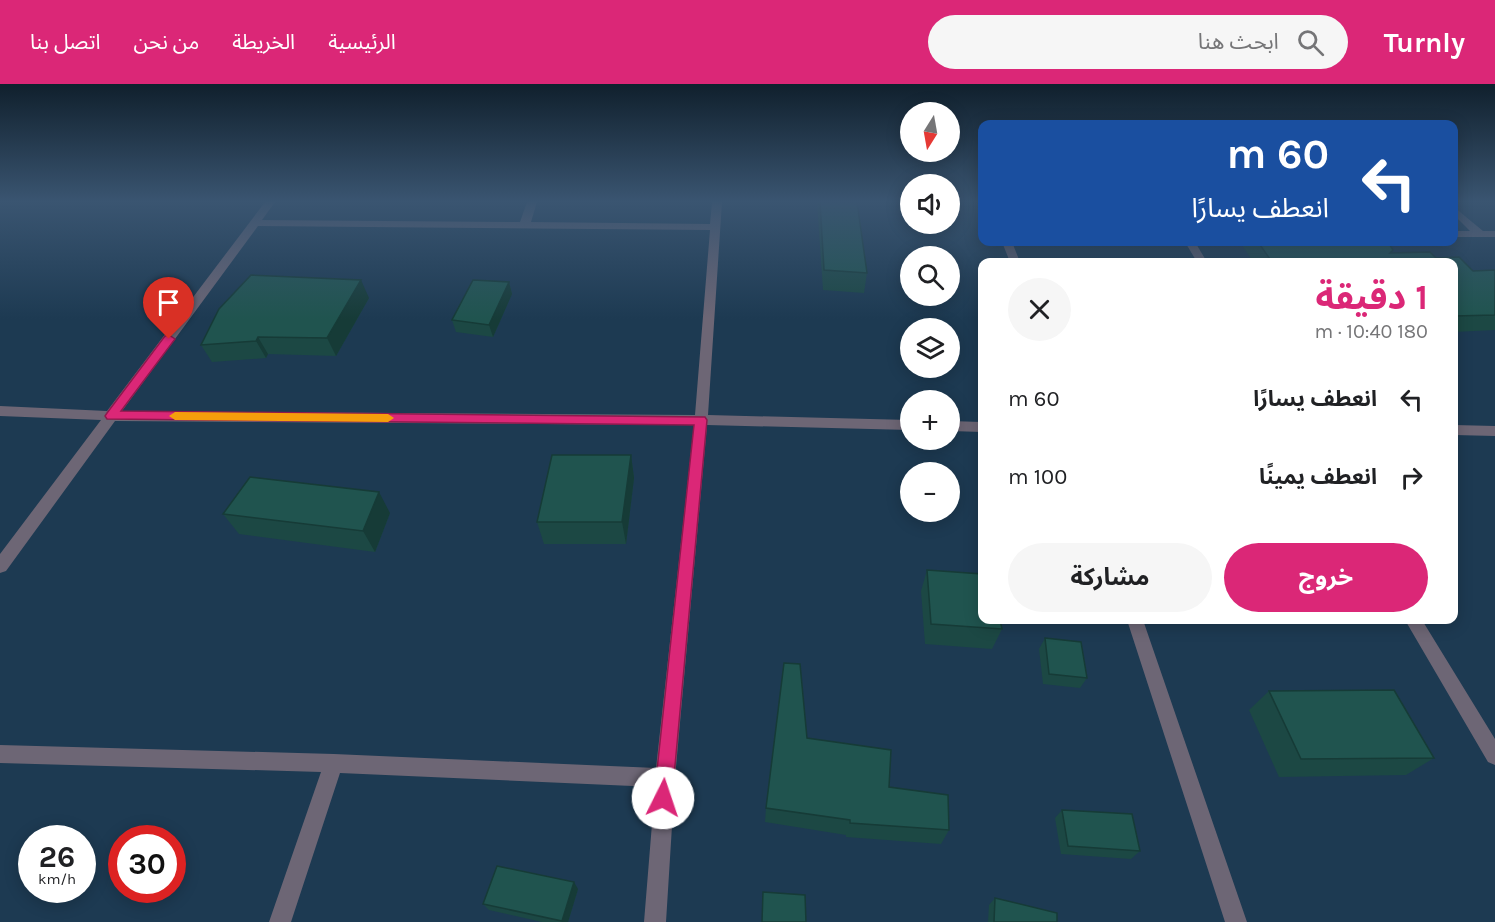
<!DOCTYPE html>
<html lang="ar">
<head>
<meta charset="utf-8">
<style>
	body { margin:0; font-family:Karla,"Noto Sans Arabic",sans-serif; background:#f6f6f6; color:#202124; direction:rtl; height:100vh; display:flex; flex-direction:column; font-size:22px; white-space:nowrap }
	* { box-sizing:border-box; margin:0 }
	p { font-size:20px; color:#757577 }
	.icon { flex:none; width:33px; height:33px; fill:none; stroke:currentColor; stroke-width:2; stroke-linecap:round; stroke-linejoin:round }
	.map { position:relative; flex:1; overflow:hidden; direction:ltr }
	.drawer { position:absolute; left:978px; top:174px; width:480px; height:366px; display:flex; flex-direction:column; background:#fff; border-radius:12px; box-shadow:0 3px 15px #0003; direction:rtl }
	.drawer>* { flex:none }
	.hud { position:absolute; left:978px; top:36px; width:480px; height:126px; border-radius:12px; box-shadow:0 3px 15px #0003; direction:rtl; background:#1a4fa0; color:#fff; overflow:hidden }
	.needle { width:39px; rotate:191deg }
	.buttons { position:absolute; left:900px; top:18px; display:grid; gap:12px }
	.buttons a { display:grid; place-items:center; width:60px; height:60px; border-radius:50%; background:#fff; box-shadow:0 3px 15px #0003; font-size:30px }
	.speed { position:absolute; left:18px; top:741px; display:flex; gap:12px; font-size:30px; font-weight:700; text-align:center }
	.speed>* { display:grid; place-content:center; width:78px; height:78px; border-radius:50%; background:#fff; box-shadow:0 3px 15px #0003; line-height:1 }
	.speed small { font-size:15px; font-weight:400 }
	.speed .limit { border:9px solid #d22; background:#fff; color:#111 }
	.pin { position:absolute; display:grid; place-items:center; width:51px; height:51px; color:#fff; margin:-62px -26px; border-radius:50% 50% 50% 0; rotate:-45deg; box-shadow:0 0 6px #0007 }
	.pin .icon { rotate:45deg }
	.me { position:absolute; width:66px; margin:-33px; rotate:4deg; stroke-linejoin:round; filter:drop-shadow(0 0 4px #0008) }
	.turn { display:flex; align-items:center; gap:21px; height:126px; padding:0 30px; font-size:27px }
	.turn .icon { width:78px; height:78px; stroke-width:2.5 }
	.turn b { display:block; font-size:42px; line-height:51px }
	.round { display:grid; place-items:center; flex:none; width:63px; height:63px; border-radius:32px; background:#f6f6f6 }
	.overview { display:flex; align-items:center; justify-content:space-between; height:102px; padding:0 30px }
	h1 { font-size:36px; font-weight:700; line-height:45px; color:#db2777 }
	.action { display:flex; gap:12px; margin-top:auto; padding:12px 30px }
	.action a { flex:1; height:69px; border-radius:36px; background:#db2777; color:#fff; font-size:24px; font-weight:700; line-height:69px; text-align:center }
	.action a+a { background:#f6f6f6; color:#202124 }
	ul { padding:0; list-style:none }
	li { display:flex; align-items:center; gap:18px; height:78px; padding:0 30px }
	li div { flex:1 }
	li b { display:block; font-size:22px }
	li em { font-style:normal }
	header { display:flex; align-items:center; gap:36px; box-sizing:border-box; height:84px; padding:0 30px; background:#db2777; color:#fff }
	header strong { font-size:28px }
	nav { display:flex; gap:33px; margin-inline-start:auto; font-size:21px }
	.search { width:420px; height:54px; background:#f6f6f6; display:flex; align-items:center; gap:15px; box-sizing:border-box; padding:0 21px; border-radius:33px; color:#757577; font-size:22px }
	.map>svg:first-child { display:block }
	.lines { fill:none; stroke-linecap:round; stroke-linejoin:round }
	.minor { fill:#6d6675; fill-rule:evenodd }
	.wall { fill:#1c4844 }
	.shaded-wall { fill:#163b37 }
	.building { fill:#20544f; stroke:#163b37; stroke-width:1.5 }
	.route { fill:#db2777; stroke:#8e194d; stroke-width:1.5 }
	.slow { fill:#f59e0b }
</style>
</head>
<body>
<header>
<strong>Turnly</strong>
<div class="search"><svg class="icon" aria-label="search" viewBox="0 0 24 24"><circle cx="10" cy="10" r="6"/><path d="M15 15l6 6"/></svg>ابحث هنا</div>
<nav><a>الرئيسية</a><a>الخريطة</a><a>من نحن</a><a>اتصل بنا</a></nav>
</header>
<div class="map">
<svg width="1495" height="838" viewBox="0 0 1495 838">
	<rect width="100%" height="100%" fill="#1d3a52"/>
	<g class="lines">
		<!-- minor -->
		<path class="minor" d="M265,118H275L262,136L520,138L527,118H537L531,138L710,140L712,118H722L708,331L910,336V346L707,341L675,694L666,838H644L655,703L340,689L291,838H269L321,688L0,679V661L334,670L656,684L694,341L115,337L6,487L0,489V470L101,336L0,332V322L107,327ZM258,142L710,146L695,331L122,327Z
			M1454,123L1483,147H1495V153H1454V147H1470L1454,131Z
			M1002,158H1012L1020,178H1010Z
			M1185,158H1195L1207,178H1197Z
			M950,337L982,338V348L950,347Z
			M1454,341L1495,342V352L1454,351Z
			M1127,536H1143L1247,838H1225Z
			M1405,536H1422L1495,655V681L1488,678Z"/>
	</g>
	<!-- wall -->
	<path class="wall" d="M817,118H857L867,189L864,209L823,206Z
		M1240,158H1388L1393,166L1392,169L1430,168L1436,174L1459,173L1473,187L1495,186V246L1454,248V178H1253Z
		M509,198L512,210L493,253L456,248L452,236Z
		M369,214L336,272L268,270L266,274L212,278L201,261Z
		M631,371L634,394L626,460H544L537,438Z
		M390,429L375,468L239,450L223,430Z
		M927,486L1002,545L992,565L925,560L921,507Z
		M1045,554L1087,594L1080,604L1043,600L1039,565Z
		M1269,607L1434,674L1406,691L1279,693L1249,626Z
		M807,654L889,703L949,746L941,760L846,753V751L765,738L766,724Z
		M1062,726L1140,767L1131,775L1061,770L1055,734Z
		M578,805L568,838H542L489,826L483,820Z
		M995,814L1057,838H988L989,821Z"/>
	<!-- shaded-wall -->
	<path class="shaded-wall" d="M361,196L369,214L336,272L327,254Z
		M509,198L512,210L493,253L489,241Z
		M258,253L268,270L266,274L256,257Z
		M631,371L634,394L626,460L622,438Z
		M379,408L390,429L375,468L363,447Z
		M574,798L578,805L568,838H562V837Z"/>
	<!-- building -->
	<path class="building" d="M820,118H857L867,189L824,186Z
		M1258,158H1388L1393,166L1390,169L1430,168L1436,174L1459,173L1473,187L1495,186V231L1454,232V178H1272Z
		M251,191L361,196L327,254L258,253L256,257L201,261L219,225Z
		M473,196L509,198L489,241L452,236Z
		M552,371H631L622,438H537Z
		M250,393L379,408L363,447L223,430Z
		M927,486L982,490V536H1000L1002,545L931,540Z
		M1045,554L1081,558L1087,594L1049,590Z
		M784,579L800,580L807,654L891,666L889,703L948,711L949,746L850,739V736L766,724Z
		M1394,606L1434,674L1301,675L1269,607Z
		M1062,726L1132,730L1140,767L1068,762Z
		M497,782L574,798L562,837L483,820Z
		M763,808L805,811L806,838H762Z
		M995,814L1057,829V838H994Z"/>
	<!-- sky -->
	<linearGradient id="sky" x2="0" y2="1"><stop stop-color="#10202d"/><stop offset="0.5" stop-color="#3a5571"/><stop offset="1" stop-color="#3a5571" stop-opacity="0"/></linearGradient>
	<rect width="1495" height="235" fill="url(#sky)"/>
	<!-- route -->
	<path class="route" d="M169,251L175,255L121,327L705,333L707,336L672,714L669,721L663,723L657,721L654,714L694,341L107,335L105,332L107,329L165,252Z"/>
	<!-- slow -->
	<path class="slow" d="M175,328L388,330L394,334L388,338L175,336L169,332Z"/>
</svg>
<div class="buttons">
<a><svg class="needle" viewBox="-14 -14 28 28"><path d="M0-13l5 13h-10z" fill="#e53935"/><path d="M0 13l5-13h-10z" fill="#757577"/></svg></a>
<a><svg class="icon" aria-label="sound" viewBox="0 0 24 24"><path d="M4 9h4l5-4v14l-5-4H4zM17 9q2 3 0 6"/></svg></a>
<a><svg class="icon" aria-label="search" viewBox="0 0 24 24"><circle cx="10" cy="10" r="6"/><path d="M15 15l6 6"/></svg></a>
<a><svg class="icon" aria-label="layers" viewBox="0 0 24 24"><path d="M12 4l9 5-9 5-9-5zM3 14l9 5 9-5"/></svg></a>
<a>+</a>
<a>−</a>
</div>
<div class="speed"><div>26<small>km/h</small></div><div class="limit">30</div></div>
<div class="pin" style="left:169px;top:255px;background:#d93025"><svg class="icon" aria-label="arrive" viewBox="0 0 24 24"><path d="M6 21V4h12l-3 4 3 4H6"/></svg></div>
<svg class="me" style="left:663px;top:714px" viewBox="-20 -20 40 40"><circle r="19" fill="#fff"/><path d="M0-13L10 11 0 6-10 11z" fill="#db2777"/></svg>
<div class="hud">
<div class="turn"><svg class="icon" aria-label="left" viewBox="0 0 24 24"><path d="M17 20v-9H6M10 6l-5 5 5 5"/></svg><div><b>60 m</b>انعطف يسارًا</div></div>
</div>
<section class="drawer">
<div class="overview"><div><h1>1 دقيقة</h1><p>180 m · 10:40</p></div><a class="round"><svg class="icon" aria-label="close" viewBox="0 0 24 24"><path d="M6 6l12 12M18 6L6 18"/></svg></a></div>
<ul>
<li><svg class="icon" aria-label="left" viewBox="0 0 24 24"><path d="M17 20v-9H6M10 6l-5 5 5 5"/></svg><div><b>انعطف يسارًا</b></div><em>60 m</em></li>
<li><svg class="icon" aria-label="right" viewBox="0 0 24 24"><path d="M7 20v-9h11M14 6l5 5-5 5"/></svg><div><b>انعطف يمينًا</b></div><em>100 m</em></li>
</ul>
<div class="action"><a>خروج</a><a>مشاركة</a></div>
</section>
</div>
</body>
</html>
